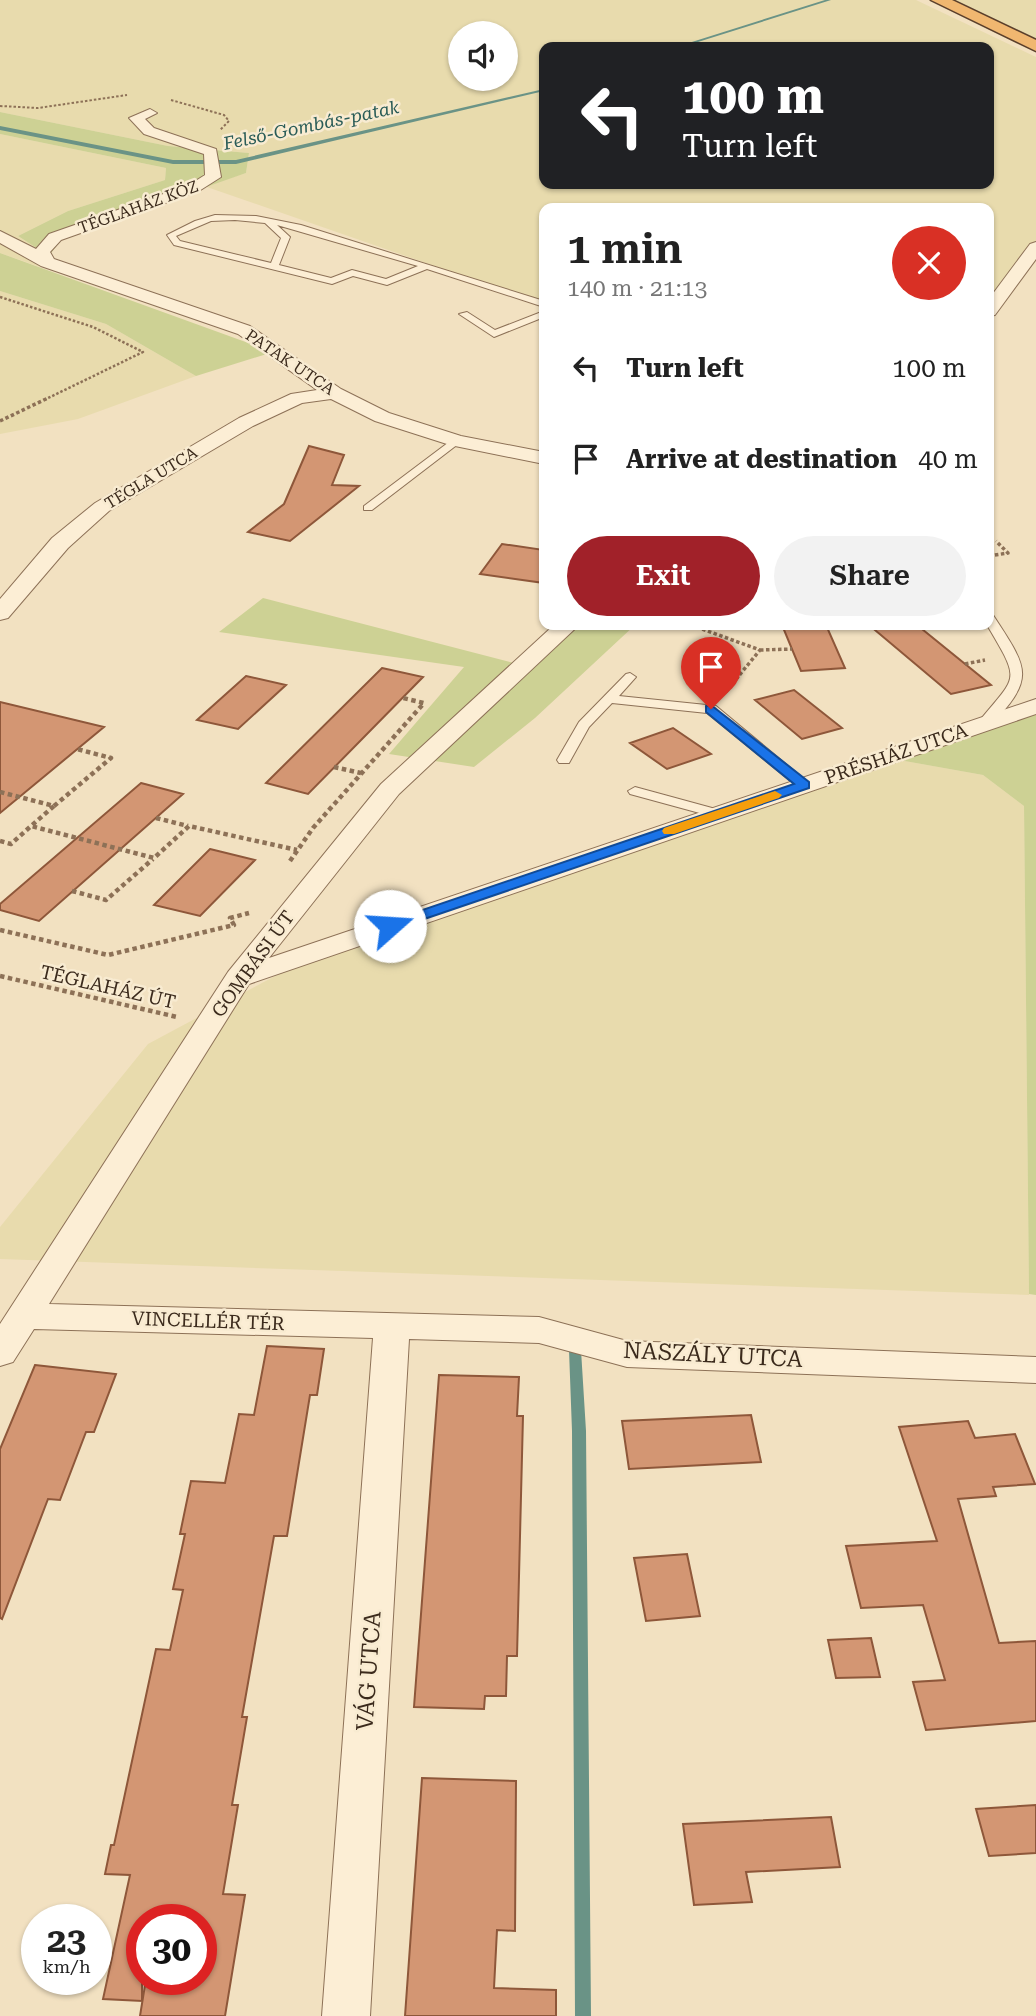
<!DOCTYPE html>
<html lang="en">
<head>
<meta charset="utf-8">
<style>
	body { margin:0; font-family:"Roboto Serif",serif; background:#f2f2f2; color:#222; height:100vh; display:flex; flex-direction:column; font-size:26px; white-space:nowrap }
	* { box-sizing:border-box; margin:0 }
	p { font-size:23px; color:#767676 }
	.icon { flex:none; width:38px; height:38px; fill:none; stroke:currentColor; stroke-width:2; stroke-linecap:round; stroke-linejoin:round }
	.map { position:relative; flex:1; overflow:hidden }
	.side { position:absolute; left:539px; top:203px; width:455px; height:427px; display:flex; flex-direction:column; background:#fff; border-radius:14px; box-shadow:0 2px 5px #0004 }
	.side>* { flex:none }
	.hud { position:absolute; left:539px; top:42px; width:455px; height:147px; border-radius:14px; box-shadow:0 2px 5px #0004; background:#202124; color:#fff; overflow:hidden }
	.fabs { position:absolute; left:448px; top:21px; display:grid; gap:14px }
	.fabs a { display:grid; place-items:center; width:70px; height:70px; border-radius:50%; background:#fff; box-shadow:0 2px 5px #0004; font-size:35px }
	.speed { position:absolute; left:21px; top:1904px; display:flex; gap:14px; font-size:35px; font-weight:700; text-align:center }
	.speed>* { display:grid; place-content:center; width:91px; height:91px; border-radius:50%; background:#fff; box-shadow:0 2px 5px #0004; line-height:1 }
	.speed small { font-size:18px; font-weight:400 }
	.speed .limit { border:10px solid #d22; background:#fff; color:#111 }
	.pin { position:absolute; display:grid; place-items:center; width:60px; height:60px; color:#fff; margin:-72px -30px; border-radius:50% 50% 50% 0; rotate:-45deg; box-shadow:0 0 7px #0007 }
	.pin .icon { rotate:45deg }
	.me { position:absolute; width:77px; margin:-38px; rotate:71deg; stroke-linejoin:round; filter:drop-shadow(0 0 5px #0008) }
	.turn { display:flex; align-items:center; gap:24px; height:147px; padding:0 28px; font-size:32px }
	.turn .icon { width:91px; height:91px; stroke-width:2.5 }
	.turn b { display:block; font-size:49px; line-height:60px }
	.round { display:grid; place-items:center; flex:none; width:74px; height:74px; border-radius:37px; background:#f2f2f2 }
	.overview { display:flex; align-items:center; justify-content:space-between; height:119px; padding:0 28px }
	h1 { font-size:42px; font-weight:600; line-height:52px }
	.primary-button { display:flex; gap:14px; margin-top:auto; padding:14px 28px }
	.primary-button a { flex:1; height:80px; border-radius:42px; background:#a12129; color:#fff; font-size:28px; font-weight:600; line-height:80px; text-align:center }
	.primary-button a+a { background:#f2f2f2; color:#222 }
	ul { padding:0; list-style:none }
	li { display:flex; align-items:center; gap:21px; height:91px; padding:0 28px }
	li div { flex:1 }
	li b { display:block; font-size:26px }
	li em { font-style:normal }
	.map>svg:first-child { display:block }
	.farmland { fill:#e8dbad; fill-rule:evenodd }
	.green { fill:#cdd194 }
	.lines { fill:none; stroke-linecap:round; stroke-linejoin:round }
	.stream { fill:#6a9386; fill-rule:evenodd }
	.building { fill:#d39673; stroke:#8e573a; stroke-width:2 }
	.service-casing { stroke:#8d7157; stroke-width:2 }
	.minor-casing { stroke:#8d7157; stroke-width:2 }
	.trunk-casing { stroke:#5a3f2b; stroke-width:3 }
	.path-far3 { stroke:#8d7157; stroke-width:2; stroke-dasharray:2.5 2; stroke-linecap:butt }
	.path-far2 { stroke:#8d7157; stroke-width:2.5; stroke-dasharray:2.5 2; stroke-linecap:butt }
	.path-far1 { stroke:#8d7157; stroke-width:3.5; stroke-dasharray:3.5 2.5; stroke-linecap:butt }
	.path { stroke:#8d7157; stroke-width:4.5; stroke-dasharray:4.5 3.5; stroke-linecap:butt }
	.service { fill:#fceed5; fill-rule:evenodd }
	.minor { fill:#fceed5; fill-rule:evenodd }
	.trunk { fill:#f0b770; fill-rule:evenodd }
	.route { fill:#1a73e8; stroke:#114b97; stroke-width:2 }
	.slow { fill:#f59e0b }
	.labels { text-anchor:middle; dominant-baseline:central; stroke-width:5; stroke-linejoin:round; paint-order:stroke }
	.far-street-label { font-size:16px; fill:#3b2a1c; stroke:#f8ebd1 }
	.far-water-label { font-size:18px; font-style:italic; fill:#2a5c57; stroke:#f8ebd1 }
	.street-label { font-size:19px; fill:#3b2a1c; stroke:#f8ebd1 }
	.near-street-label { font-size:23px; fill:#3b2a1c; stroke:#f8ebd1 }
</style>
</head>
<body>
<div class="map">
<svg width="1036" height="2016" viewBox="0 0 1036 2016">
	<rect width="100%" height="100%" fill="#f2e1c1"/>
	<!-- farmland -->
	<path class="farmland" d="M0,0H916L1036,57V244L989,299V208H544V304L204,186L246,173L249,153L168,146L0,112ZM460,33H506V79H460ZM544,47H989V184H544Z
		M954,0H1036V39Z
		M0,134L166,168L165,180L68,211L18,236L49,256L40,267L0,253Z
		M0,291L106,324L196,376L78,419L0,434Z
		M899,760L983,775L1024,806L1029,1295L0,1259V1227L148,1044L303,961Z"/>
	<!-- green -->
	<path class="green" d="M0,112L168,146L249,153L246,173L63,237L49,256L18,236L68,211L165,180L166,168L0,134Z
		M0,253L273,352L196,376L106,324L0,291Z
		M263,598L525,666L579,625H635L535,718L474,767L389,754L464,667L219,632Z
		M1036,714V1295L1029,1294L1024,806L983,775L899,760Z"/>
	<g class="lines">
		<!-- stream -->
		<path class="stream" d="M825,0H831L682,47H676Z
			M544,89V91L236,164H173L0,130V126L173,160H236Z
			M575,1345L579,1347L581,1350L586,1431L591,2016H575L572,1431L569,1350L571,1347Z"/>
	</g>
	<!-- building -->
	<path class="building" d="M309,446L344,455L332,485L359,486L290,541L248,532L284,504Z
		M502,544L544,550V583L480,574Z
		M782,625H826L845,668L801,671Z
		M869,625H917L991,685L951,694Z
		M382,668L423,677L308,794L266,783Z
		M246,676L286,685L238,729L197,720Z
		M794,690L842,728L802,739L755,700Z
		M0,702L104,727L0,813Z
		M673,728L711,754L667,769L630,743Z
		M141,783L183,794L39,921L0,910V904Z
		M210,849L255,860L200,916L154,905Z
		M267,1346L324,1349L317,1395H310L287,1536H274L242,1717H247L232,1805H238L223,1894L245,1895L225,2016H140L146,1979H201V1920H142V2001L103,1999L130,1875L105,1874L111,1845H114L156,1649L170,1650L183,1590L173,1589L185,1534H180L191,1481L225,1483L239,1414L254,1415Z
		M35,1365L116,1374L94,1432H86L60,1500L48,1499L2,1619L0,1618V1449Z
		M439,1375L519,1377L517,1416H523L517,1656H507L506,1696H485L484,1709L414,1707Z
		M751,1415L761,1462L629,1469L622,1421Z
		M968,1421L975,1438L1015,1434L1035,1484L993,1487L996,1496L958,1499L999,1643L1036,1641V1721L926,1730L913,1682L945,1680L923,1605L861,1608L846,1546L937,1541L899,1427Z
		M687,1554L700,1616L646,1621L634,1558Z
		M871,1638L880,1677L836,1678L828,1640Z
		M422,1778L516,1781L515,1931L497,1930L494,1988L556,1990V2016H405Z
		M1036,1805V1853L989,1856L976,1809Z
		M831,1817L840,1867L746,1872L752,1902L694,1905L683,1824Z"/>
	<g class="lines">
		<!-- service casing -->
		<g class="service-casing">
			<path id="service" d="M215,215L256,216L301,225L544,301V307L427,269L387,285L353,276L332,284L174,245L167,235L195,221ZM235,220L265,223L281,238L271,263L180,241L176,236L211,221ZM277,225L418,266L386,279L352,270L331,278L279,265L290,237Z
				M544,311V317L494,337L459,314L467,312L495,330Z
				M453,439L462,441L372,510H364V506Z
				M989,614L993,615C1029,670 1036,678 989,727L984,728L977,724C1017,674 1022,684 987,625Z
				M630,673L636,677L619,696L716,706L811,785L809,788H799L707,713L612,703L589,727L569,763H559L557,760L579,722L626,674Z
				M635,787L723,811L725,814L718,818L630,794L628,791Z"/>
		</g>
		<!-- minor casing -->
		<g class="minor-casing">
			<path id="minor" d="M150,109L157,113L145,119L154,128L216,149L221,177L199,191L61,240L50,252L54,259L250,326L341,389L389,413L461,436L544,452V464L450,445L375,421L331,399L302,403L253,426L109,511L68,548L8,618L0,620V599L52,538L95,503L239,418L291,394L317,390L238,334L41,266L0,243V231L36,249L49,234L189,185L205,175L204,154L144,134L129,118Z
				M1036,242V259L995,315L989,316V299L1030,244Z
				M554,625H579L399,794L269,958L1036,699V714L249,984L49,1304L539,1317L627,1341L1036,1357V1383L627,1367L539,1343L409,1339L370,2016H322L373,1338L34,1329L13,1362L0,1366V1324L228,972L381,784Z"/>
		</g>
		<!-- trunk casing -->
		<g class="trunk-casing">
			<path id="trunk" d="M931,0H952L1036,40V51Z"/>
		</g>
		<!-- path-far3 -->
		<path class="path-far3" d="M171,100L224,115L229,121L220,130
			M0,106L38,108L127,95"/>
		<!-- path-far2 -->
		<path class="path-far2" d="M0,297L93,327L143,352L44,400"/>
		<!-- path-far1 -->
		<path class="path-far1" d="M0,421L48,398
			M989,556L1008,553L996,541
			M691,625L760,650L737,678
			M760,650L792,649
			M965,664L985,660"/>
		<!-- path -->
		<path class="path" d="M725,692L738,676
			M334,767L361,773
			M0,792L54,806L31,826L154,858L189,826L297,850
			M54,806L111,758L77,749
			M156,818L188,826
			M0,841L11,844L31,826
			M290,861L313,828L424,703L403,698
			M72,891L106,900L153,859
			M0,930L108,955L234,925L230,918L249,913
			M0,976L177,1017"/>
		<!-- service -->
		<use href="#service" class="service"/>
		<!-- minor -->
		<use href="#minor" class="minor"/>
		<!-- trunk -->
		<use href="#trunk" class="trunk"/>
	</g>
	<!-- route -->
	<path class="route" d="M711,705L809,782V788L395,929H384L382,926L384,923L794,784L706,712V706Z"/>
	<!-- slow -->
	<path class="slow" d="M775,791L782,795L779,798L674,834H664L662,831L664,828Z"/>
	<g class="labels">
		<!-- far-street labels -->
		<g class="far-street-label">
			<text transform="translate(138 207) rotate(-20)">TÉGLAHÁZ KÖZ</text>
			<text transform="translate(290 362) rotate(34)">PATAK UTCA</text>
			<text transform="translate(151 478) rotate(-31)">TÉGLA UTCA</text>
		</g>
		<!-- far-water labels -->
		<g class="far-water-label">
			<text transform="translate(311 125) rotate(-12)">Felső-Gombás-patak</text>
		</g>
		<!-- street labels -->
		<g class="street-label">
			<text transform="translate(896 754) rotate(-19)">PRÉSHÁZ UTCA</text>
			<text transform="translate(253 964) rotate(-54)">GOMBÁSI ÚT</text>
			<text transform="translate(108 987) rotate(13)">TÉGLAHÁZ ÚT</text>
			<text transform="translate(208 1321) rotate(2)">VINCELLÉR TÉR</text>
		</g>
		<!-- near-street labels -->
		<g class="near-street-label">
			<text transform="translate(713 1355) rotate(3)">NASZÁLY UTCA</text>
			<text transform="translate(369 1671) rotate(-86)">VÁG UTCA</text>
		</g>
	</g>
</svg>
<div class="fabs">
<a><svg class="icon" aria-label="sound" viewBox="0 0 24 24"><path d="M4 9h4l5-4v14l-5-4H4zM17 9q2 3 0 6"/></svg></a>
</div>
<div class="speed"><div>23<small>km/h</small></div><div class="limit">30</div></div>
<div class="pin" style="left:711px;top:709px;background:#d93025"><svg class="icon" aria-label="arrive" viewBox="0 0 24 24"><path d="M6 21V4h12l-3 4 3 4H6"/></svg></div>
<svg class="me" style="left:390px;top:926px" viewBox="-20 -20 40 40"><circle r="19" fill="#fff"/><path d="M0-13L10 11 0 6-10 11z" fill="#1a73e8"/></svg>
<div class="hud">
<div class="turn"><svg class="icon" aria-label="left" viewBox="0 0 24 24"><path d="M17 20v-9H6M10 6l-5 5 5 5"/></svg><div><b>100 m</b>Turn left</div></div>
</div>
<section class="side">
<div class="overview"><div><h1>1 min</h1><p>140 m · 21:13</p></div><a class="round" style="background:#d93025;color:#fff"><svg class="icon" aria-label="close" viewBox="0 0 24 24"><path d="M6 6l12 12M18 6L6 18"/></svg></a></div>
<ul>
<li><svg class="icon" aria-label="left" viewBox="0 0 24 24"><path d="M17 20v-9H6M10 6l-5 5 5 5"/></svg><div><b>Turn left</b></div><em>100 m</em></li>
<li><svg class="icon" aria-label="arrive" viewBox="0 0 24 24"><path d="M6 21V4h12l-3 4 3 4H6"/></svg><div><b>Arrive at destination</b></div><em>40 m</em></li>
</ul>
<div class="primary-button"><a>Exit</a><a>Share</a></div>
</section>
</div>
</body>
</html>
